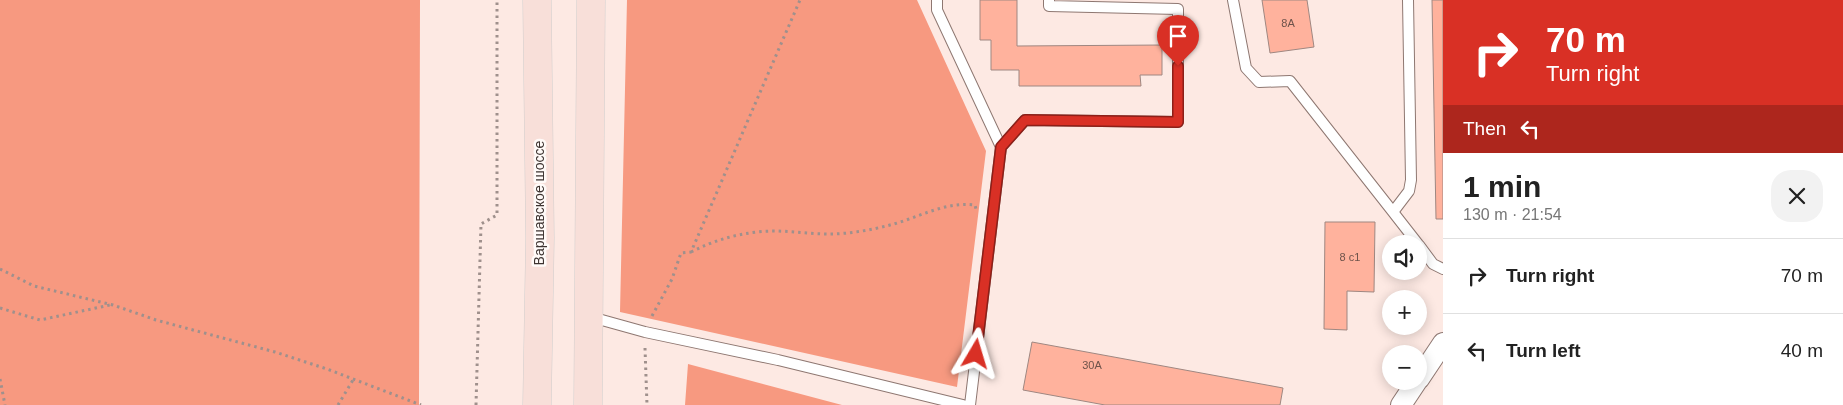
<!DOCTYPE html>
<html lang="en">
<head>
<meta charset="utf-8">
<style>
	body { margin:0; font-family:Arial,sans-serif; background:#f2f2f2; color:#222; height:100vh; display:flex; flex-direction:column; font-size:19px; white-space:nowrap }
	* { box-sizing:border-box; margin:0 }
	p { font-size:16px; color:#767676 }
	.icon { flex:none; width:28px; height:28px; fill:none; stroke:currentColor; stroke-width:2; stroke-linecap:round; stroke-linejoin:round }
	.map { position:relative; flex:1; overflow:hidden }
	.details { display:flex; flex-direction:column; background:#fff; width:400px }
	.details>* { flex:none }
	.top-card { background:#d93025; color:#fff; overflow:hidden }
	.buttons { position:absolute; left:1382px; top:235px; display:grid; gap:10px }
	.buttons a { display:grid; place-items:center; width:45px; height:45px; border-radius:50%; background:#fff; box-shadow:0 2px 12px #0003; font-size:25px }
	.pin { position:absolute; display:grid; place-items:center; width:42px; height:42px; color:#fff; margin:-51px -21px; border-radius:50% 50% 50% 0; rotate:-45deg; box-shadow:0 0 5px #0007 }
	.pin .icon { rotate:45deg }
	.me { position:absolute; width:55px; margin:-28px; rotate:7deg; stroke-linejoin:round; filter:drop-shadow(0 0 4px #0008) }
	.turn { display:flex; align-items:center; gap:18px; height:105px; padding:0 20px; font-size:22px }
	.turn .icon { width:65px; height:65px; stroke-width:2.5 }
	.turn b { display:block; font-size:35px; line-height:42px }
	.then { display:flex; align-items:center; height:48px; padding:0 20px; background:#0003; gap:10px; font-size:19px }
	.round { display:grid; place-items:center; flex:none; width:52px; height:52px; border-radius:20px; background:#f2f2f2 }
	.summary { display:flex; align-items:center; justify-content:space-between; height:85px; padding:0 20px }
	h1 { font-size:30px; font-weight:700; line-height:38px }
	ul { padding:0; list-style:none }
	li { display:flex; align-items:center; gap:15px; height:75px; padding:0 20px; border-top:1px solid #e0e0e0 }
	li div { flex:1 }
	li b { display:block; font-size:19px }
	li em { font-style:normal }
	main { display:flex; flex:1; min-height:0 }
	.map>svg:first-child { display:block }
	.forest { fill:#f79980 }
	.building { fill:#ffb29d; stroke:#9f8781 }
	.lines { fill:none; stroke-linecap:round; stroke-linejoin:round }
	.service-casing { stroke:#8e7771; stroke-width:12 }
	.minor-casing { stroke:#8e7771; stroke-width:22 }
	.primary-casing { stroke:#d0cecd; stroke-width:29 }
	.path { stroke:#9f908c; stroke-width:3; stroke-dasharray:2.5 4; stroke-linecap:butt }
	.service { stroke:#fff; stroke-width:10 }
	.minor { stroke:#fff; stroke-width:20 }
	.primary { stroke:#f8dfd9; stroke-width:28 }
	.route-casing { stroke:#8d1f18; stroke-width:12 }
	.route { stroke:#d93025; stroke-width:9 }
	.labels { text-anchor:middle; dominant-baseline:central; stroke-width:5; stroke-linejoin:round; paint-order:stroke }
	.number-label { font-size:11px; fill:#6e534b }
	.street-label { font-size:14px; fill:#3d3330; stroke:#fffaf8 }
</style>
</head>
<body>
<main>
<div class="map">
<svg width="1443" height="405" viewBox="0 0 1443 405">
	<rect width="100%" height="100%" fill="#fde9e3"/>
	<!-- forest -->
	<path class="forest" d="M0,0H420L419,405H0Z
		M627,0H917L986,151L957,387L620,312Z
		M688,364L842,405H685Z"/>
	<!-- building -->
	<path class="building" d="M980,0H1017V46L1162,45V75H1140L1141,86H1019V70H991V40H980Z
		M1262,0H1307L1314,47L1270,53Z
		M1432,0H1443V219H1436Z
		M1325,222H1375L1374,292L1347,291V330L1324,329Z
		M1032,342L1283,388L1280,405H1105L1023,390Z"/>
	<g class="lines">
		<!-- service casing -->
		<g class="service-casing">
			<path id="service" d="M937,0V10L1001,147L970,405
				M1233,0L1246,68L1259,82L1290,81L1393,212
				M1408,0L1411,180L1409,191L1393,212L1418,244
				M1001,147L1025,120L1178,122V9L1049,6V0
				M1419,245L1433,264L1443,269
				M591,317L645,332L778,360L963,405"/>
		</g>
		<!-- minor casing -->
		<g class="minor-casing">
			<path id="minor" d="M1419,379L1443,343
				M1401,405L1417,381"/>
		</g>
		<!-- primary casing -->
		<g class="primary-casing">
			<path id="primary" d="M537,405L540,238L537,0
				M588,405L591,0"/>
		</g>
		<!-- path -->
		<path class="path" d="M691,252C713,241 732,235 757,232C781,229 805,234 829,234C849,234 871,230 890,225C918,218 945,201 975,205L976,209
			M0,269L34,286L113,305L156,320L275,352L327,369L421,405
			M0,308L40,320L110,305
			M652,316L672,279L681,253L691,252L800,0
			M645,348L647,405
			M0,379L5,405
			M338,405L353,380
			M476,405L481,224L497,215V0"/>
		<!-- service -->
		<use href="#service" class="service"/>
		<!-- minor -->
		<use href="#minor" class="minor"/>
		<!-- primary -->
		<use href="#primary" class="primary"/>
	</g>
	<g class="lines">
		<!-- route casing -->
		<g class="route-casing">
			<path id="route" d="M976,354L1001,147L1025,120L1178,122V66"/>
		</g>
		<!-- route -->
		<use href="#route" class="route"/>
	</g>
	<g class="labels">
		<!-- number labels -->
		<g class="number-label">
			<text x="1288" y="23">8А</text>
			<text x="1350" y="257">8 с1</text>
			<text x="1092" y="365">30А</text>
		</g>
		<!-- street labels -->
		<g class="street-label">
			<text transform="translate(539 203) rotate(-90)">Варшавское шоссе</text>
		</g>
	</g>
</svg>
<div class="buttons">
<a><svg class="icon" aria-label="sound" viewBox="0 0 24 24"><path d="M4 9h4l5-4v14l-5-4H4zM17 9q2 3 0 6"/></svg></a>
<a>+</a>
<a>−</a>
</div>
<div class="pin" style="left:1178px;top:66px;background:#d93025"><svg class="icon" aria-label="arrive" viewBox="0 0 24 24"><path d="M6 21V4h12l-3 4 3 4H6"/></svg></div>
<svg class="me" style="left:976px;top:354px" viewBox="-20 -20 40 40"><path d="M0-17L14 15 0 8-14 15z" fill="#d93025" stroke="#fff" stroke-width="4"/></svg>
</div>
<section class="details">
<div class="top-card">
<div class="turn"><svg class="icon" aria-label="right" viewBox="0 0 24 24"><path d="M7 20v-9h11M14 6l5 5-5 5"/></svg><div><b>70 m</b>Turn right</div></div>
<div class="then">Then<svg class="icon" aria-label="left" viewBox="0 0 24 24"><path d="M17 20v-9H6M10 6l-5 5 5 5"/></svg></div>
</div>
<div class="summary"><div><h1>1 min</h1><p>130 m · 21:54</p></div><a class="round"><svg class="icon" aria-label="close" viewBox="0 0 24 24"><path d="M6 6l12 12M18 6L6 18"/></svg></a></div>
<ul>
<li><svg class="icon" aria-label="right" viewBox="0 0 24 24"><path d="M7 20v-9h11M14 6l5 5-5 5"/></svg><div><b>Turn right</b></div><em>70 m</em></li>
<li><svg class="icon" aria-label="left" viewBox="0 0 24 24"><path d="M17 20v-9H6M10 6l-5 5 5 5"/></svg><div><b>Turn left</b></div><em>40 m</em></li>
</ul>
</section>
</main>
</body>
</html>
